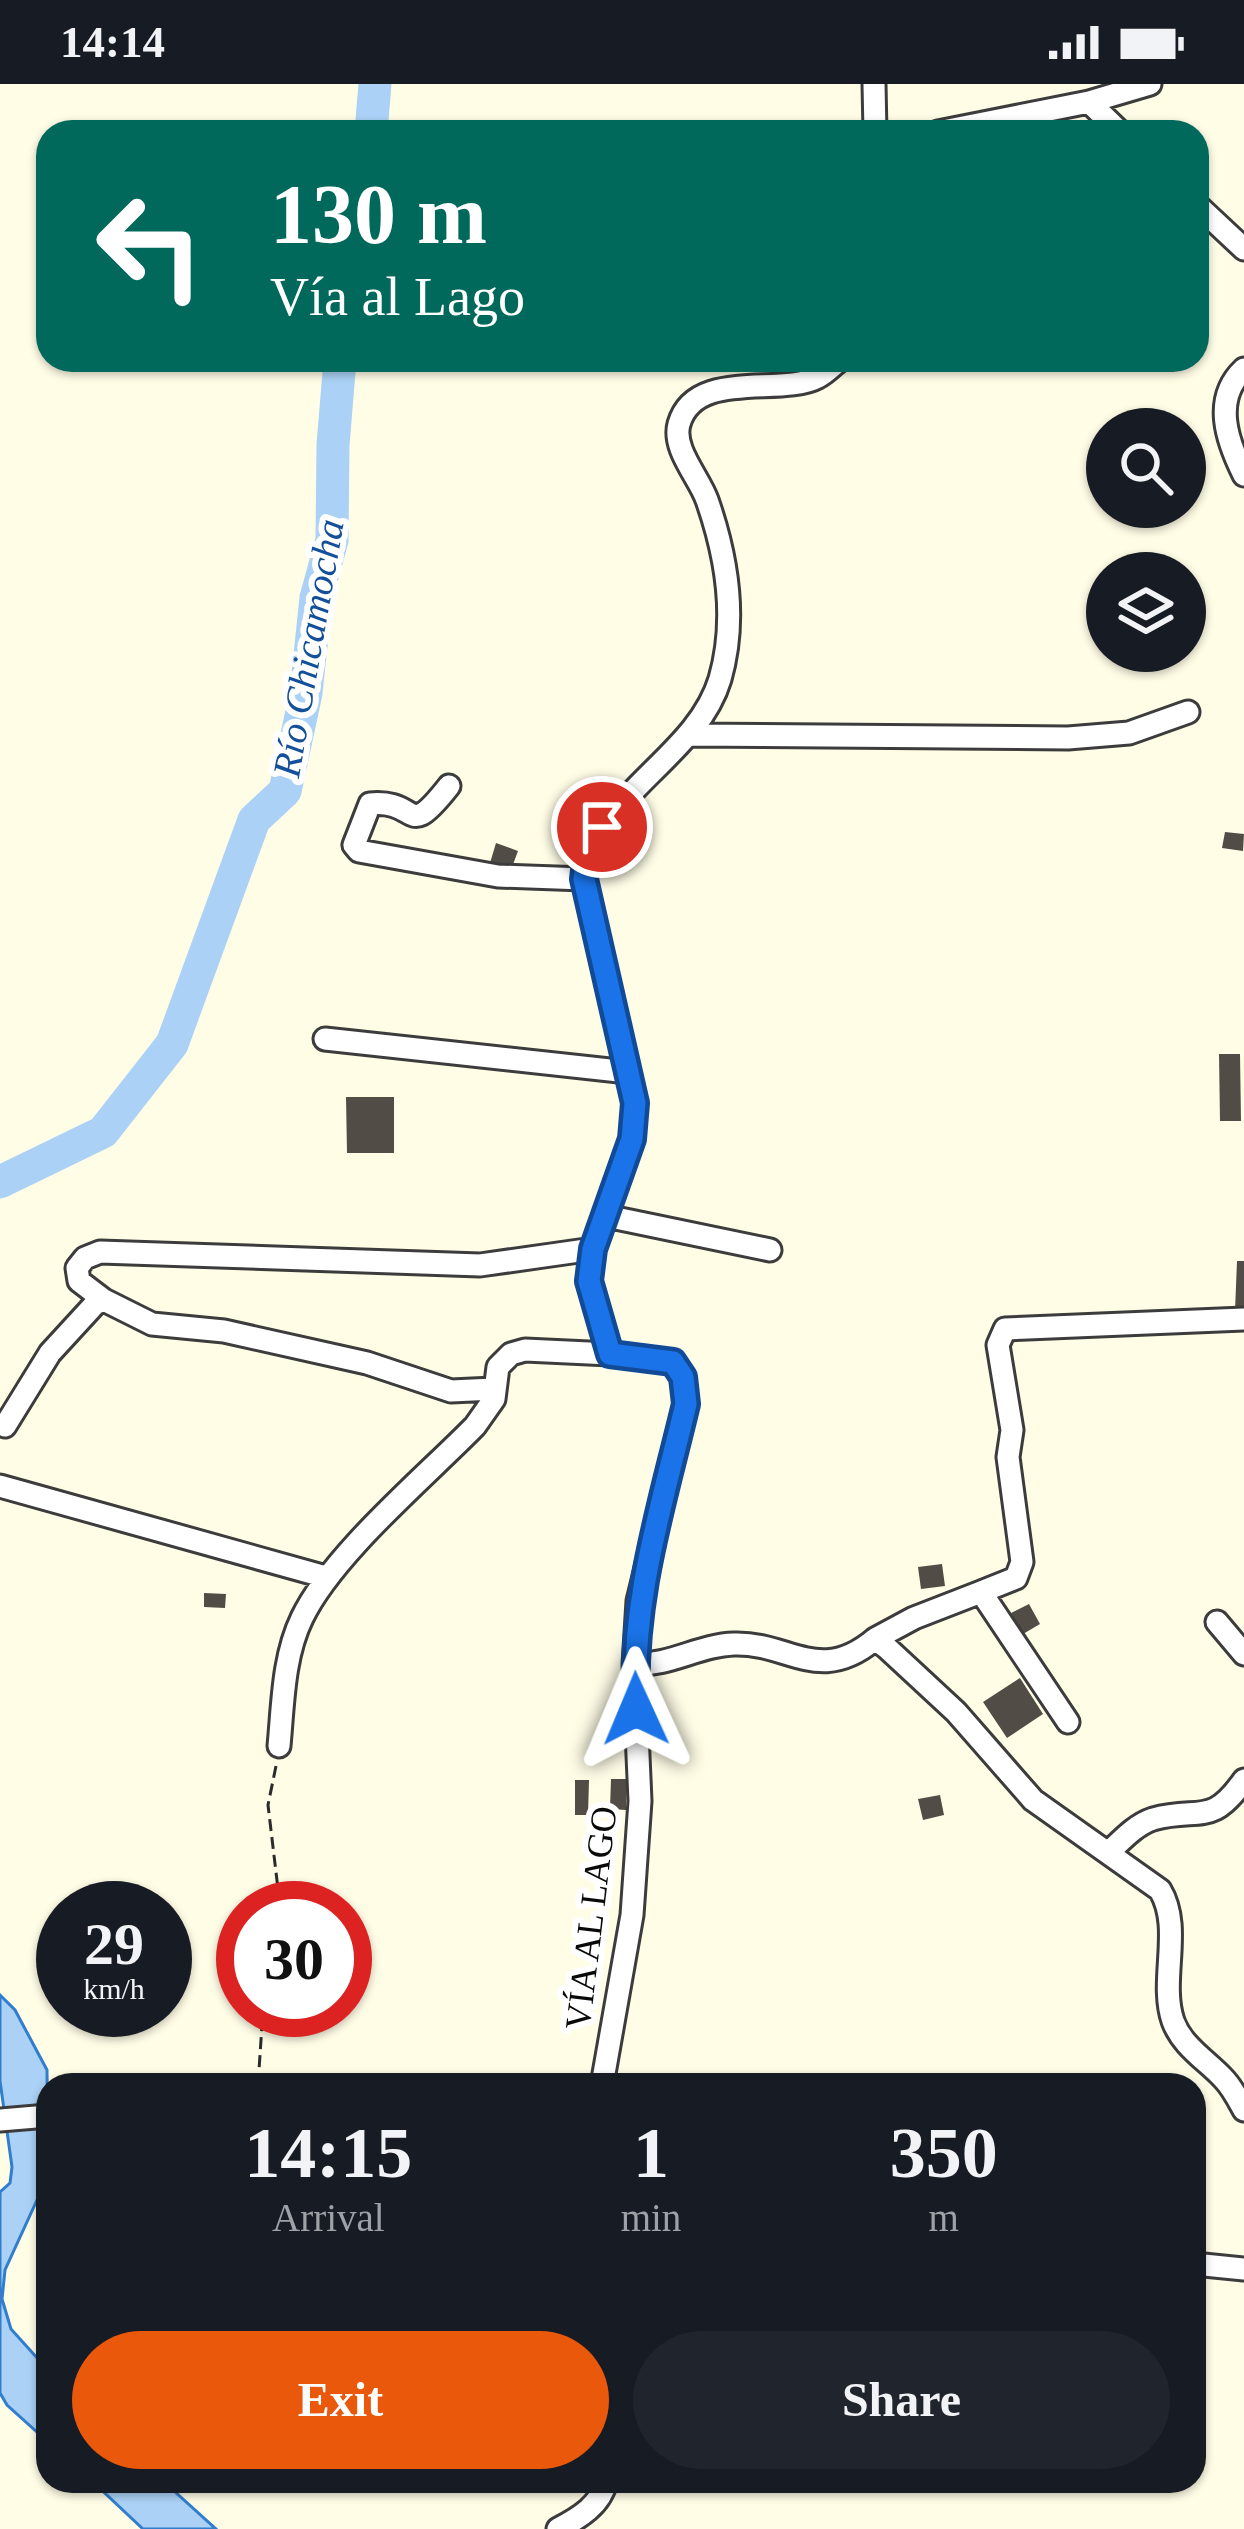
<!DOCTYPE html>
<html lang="en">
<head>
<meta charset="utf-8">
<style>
	body { margin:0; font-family:"Times New Roman",serif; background:#20242c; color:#f1f3f6; height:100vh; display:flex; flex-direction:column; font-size:45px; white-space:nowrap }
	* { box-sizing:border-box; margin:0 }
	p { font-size:39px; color:#9ea1a6 }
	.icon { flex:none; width:66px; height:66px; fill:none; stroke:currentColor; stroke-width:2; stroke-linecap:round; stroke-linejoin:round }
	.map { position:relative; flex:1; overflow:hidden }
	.drawer { position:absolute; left:36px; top:1989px; width:1170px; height:420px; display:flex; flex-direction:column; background:#171b24; border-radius:36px; box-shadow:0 3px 9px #0004 }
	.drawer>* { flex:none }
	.banner { position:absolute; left:36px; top:36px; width:1173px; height:252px; border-radius:36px; box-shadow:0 3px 9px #0004; background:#00695c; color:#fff; overflow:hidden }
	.buttons { position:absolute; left:1086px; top:324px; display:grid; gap:24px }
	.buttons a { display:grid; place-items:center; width:120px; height:120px; border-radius:50%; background:#171b24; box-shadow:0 3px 9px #0004; font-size:60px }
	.speed { position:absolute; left:36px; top:1797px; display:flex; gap:24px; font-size:60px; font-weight:700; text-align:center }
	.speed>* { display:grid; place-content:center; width:156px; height:156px; border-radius:50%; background:#171b24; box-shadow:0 3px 9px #0004; line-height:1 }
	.speed small { font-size:30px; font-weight:400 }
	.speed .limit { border:18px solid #d22; background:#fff; color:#111 }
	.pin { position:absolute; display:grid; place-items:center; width:102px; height:102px; color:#fff; margin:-51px; border:6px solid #fff; border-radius:50%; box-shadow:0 3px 12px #0007 }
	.me { position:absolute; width:132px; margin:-66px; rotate:359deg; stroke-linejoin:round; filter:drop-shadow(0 0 9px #0008) }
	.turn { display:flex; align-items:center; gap:42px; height:252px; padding:0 36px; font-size:54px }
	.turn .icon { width:156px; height:156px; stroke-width:2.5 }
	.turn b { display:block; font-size:84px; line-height:102px }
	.eta { display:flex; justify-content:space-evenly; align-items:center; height:204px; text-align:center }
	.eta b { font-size:72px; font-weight:800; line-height:84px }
	.cta { display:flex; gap:24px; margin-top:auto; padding:24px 36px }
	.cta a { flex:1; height:138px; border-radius:72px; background:#ea580c; color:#fff; font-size:48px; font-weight:800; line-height:138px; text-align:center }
	.cta a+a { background:#20242c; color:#f1f3f6 }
	.status { display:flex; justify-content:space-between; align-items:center; height:84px; padding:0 60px; background:#171b24; direction:ltr }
	.status svg { height:33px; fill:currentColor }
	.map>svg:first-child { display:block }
	.water { fill:#abd2f6; stroke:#317ece; stroke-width:3 }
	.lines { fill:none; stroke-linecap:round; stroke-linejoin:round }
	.river { stroke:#abd2f6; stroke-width:33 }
	.building { fill:#524c46 }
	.minor-casing { stroke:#3c3c3c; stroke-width:27 }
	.path { stroke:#2b2b2b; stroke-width:3; stroke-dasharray:12 6; stroke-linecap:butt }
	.minor { stroke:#fff; stroke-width:21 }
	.route-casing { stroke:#114b97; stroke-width:30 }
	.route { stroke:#1a73e8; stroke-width:21 }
	.labels { text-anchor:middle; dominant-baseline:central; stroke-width:12; stroke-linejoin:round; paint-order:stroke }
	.street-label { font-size:36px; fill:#090909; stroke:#fff }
	.water-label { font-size:39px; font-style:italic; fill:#14509a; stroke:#fff }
</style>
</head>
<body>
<div class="status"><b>14:14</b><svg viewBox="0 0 49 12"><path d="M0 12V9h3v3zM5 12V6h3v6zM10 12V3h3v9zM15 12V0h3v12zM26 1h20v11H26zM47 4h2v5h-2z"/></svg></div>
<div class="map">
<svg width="1244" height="2445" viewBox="0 0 1244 2445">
	<rect width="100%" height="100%" fill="#fffde6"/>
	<!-- water -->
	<path class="water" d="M0,1911L15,1926L47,1986L48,2092L5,2186L2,2215L11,2245L48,2286V2358L7,2321L0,2309V2108L10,2099L12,2083L0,1997Z
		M92,2397H163L216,2445H143Z"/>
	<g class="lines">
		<!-- river -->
		<path class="river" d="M371,48L375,0
			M0,1098L103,1048L172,960L254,736L285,707L306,609L316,514L332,456L333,361L340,276"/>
	</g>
	<!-- building -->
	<path class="building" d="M1225,748L1244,750L1243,767L1222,764Z
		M496,759L518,767L511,786L490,779Z
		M1219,970H1240L1241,1037H1220Z
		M346,1013H394V1069H347Z
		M1237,1177H1244V1227H1235Z
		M942,1480L945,1502L921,1505L918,1483Z
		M204,1509L226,1510L225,1524L204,1523Z
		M1029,1520L1040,1540L1023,1550L1011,1529Z
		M1020,1594L1043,1630L1007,1654L983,1618Z
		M611,1695H627L626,1726L610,1725Z
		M575,1696H589L588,1731H575Z
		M940,1711L944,1731L923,1736L918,1715Z"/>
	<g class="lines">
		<!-- minor casing -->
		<g class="minor-casing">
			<path id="minor" d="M874,0L875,48
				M1089,18L1120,48
				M938,48L1089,18L1150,0
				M1197,121L1244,165
				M1244,285C1212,315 1227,357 1244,391
				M688,651L1068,654L1129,649L1188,628
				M449,702C404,759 421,715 370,720L354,761L359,767L498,792L584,795
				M325,955L628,988
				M606,1132L770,1166
				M104,1216L79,1197L77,1184L85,1174L100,1168L480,1181L593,1165
				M5,1342L50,1269L95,1220L104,1216L152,1240L224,1247L367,1279L451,1307L494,1305
				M0,1402L326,1493
				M981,1508L1016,1494L1022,1478L1008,1373L1012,1346L998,1261L1005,1245L1244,1235
				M1217,1538L1244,1570
				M875,1555L914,1534L981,1508L1068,1638
				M634,1580C670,1582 699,1561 734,1560C789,1558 819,1602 875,1555L887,1564L956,1628L1033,1716L1160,1806C1183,1844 1159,1896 1173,1937C1182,1962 1206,1976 1223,1994C1232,2003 1238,2015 1244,2026
				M279,1662C283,1620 283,1573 302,1534C332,1471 424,1394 475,1342L494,1315L498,1283L511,1270L525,1266L610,1270
				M1108,1769C1122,1756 1135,1741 1153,1735C1200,1722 1210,1744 1244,1696
				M602,2001L632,1831L640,1717L634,1580L638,1517L686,1320L683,1293L673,1278L610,1270L588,1197L593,1165L632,1055L635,1019L584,795C593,711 696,675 720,595C737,536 727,473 707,416C699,393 672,365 679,340C695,284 781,313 818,293C826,289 833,281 840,276
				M0,2036L48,2032
				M1194,2180L1244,2185
				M558,2445C579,2434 601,2421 606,2397"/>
		</g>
		<!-- path -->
		<path class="path" d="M276,1682L268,1721L278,1805L277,1824
			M258,2001L263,1926"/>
		<!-- minor -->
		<use href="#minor" class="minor"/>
	</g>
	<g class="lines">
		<!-- route casing -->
		<g class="route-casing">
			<path id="route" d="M602,743L587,770L584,795L635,1019L632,1055L593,1165L589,1197L610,1270L673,1278L683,1293L686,1320C661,1425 631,1516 636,1625"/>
		</g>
		<!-- route -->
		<use href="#route" class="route"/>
	</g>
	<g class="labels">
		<!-- street labels -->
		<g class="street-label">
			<text transform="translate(591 1834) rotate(-83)">VÍA AL LAGO</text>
		</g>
		<!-- water labels -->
		<g class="water-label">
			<text transform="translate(308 564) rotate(-80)">Río Chicamocha</text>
		</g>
	</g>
</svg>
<div class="buttons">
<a><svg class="icon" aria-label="search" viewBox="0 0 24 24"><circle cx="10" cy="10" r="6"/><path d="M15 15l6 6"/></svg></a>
<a><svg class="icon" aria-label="layers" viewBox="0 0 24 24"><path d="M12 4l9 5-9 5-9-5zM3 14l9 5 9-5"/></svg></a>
</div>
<div class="speed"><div>29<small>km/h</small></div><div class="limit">30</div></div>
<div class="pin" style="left:602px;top:743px;background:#d93025"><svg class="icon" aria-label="arrive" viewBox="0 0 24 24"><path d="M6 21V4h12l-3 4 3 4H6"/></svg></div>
<svg class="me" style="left:636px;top:1625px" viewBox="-20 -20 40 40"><path d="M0-17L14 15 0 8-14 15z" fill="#1a73e8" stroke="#fff" stroke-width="4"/></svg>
<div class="banner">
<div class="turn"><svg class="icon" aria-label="left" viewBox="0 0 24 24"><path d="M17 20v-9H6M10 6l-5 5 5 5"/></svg><div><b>130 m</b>Vía al Lago</div></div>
</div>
<section class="drawer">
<div class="eta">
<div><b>14:15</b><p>Arrival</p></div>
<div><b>1</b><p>min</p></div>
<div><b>350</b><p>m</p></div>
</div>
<div class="cta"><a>Exit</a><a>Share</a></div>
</section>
</div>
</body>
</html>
